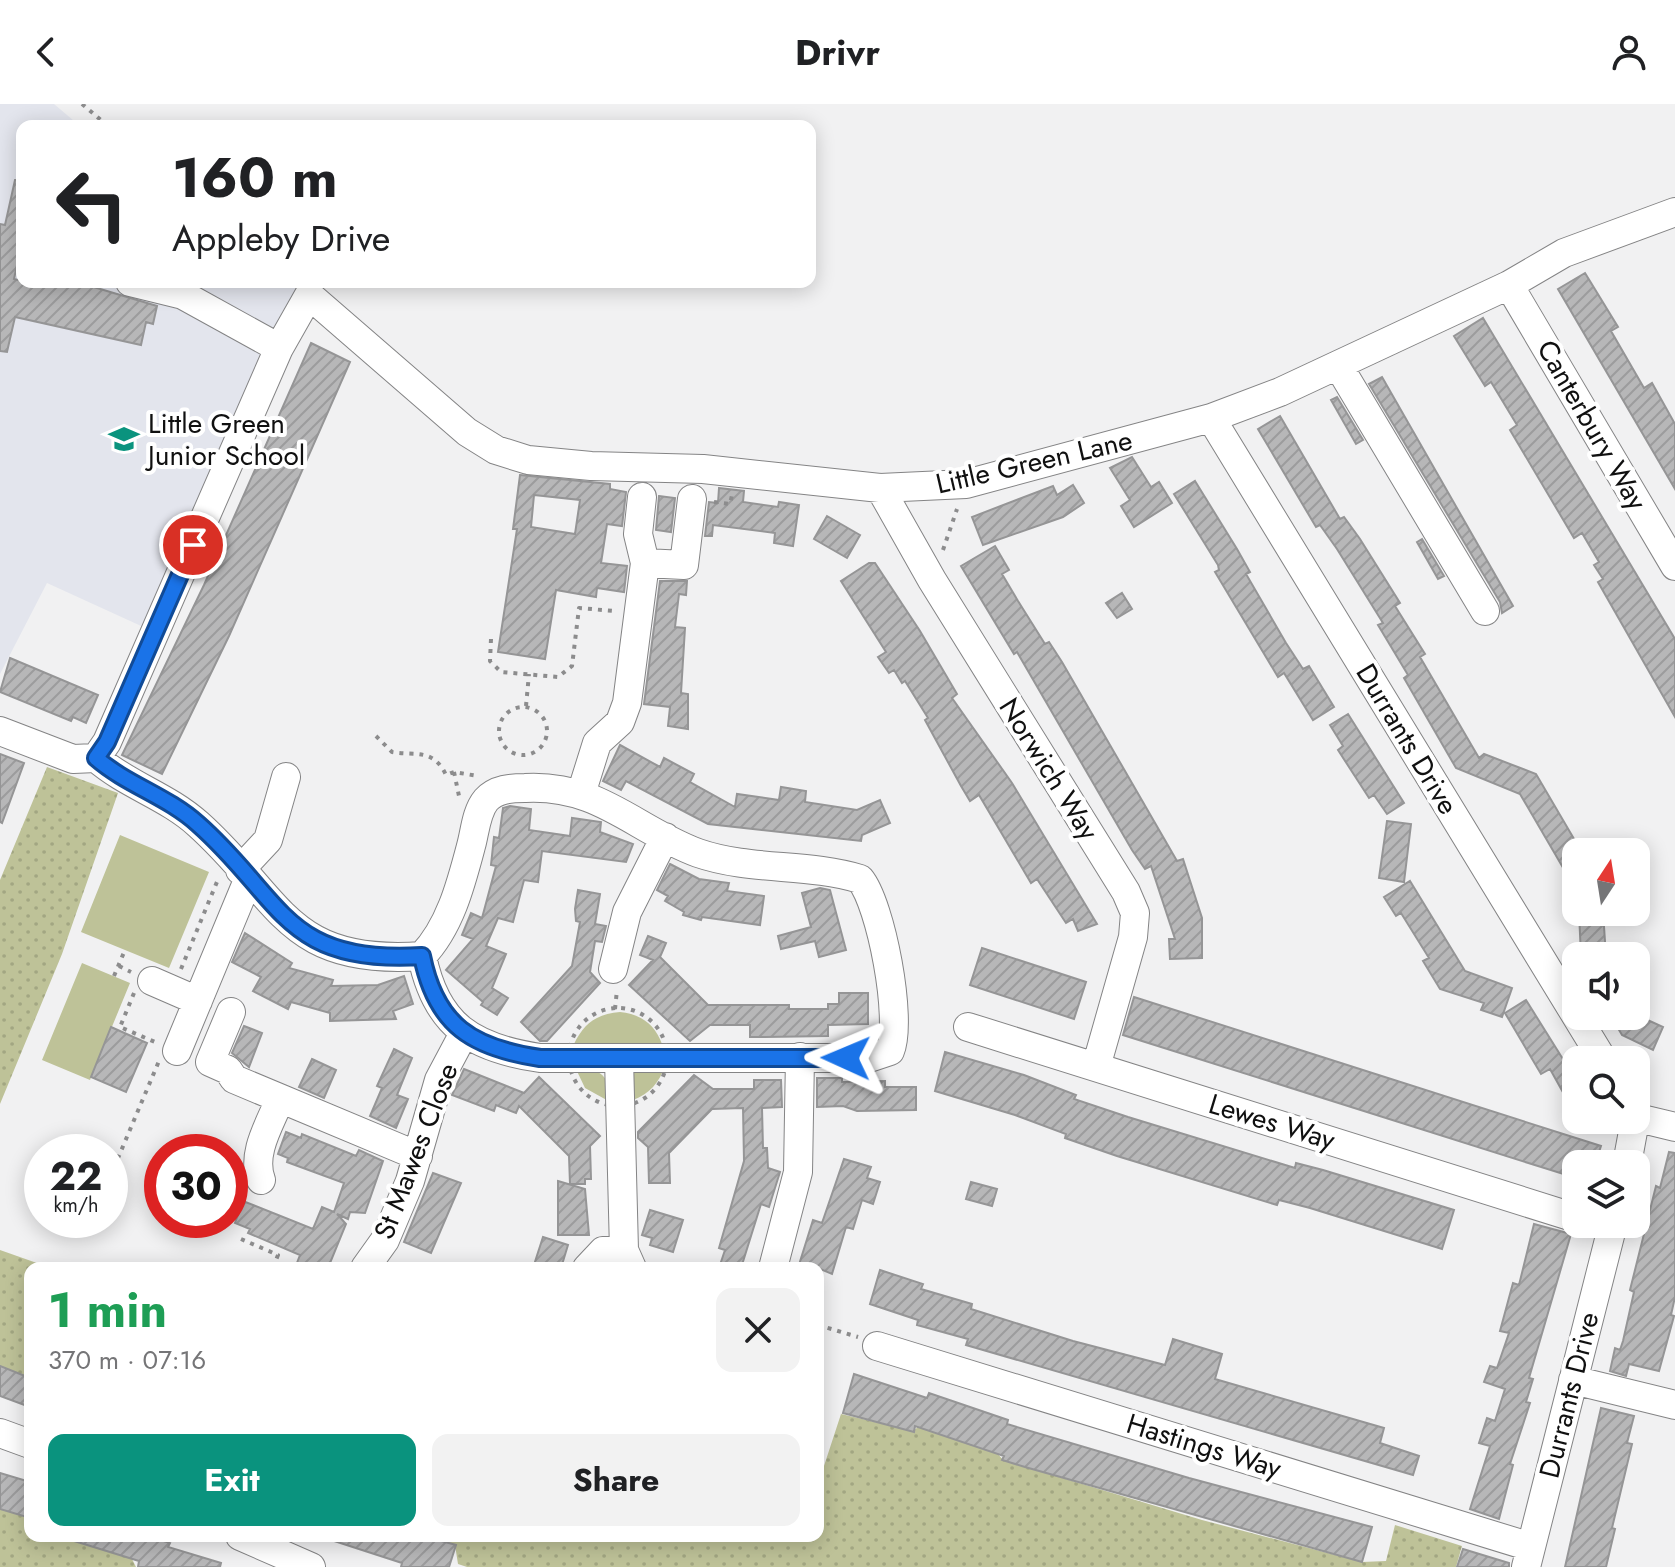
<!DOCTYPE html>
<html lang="en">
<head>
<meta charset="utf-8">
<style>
	body { margin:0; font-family:Jost,sans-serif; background:#f2f2f2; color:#202124; height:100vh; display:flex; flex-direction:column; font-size:30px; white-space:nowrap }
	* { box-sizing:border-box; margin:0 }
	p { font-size:26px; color:#757577 }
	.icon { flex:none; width:44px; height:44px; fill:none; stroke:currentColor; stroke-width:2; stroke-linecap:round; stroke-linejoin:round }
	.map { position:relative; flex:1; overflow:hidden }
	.drawer { position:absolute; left:24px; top:1158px; width:800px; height:280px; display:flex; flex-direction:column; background:#fff; border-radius:16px; box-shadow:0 4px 20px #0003 }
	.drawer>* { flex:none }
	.top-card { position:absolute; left:16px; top:16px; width:800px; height:168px; border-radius:16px; box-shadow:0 4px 20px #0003; background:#fff; color:#202124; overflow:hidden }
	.needle { width:52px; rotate:12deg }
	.tools { position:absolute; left:1562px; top:734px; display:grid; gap:16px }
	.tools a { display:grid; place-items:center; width:88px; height:88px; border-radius:16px; background:#fff; box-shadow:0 4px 20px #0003; font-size:40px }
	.speed { position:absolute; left:24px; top:1030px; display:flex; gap:16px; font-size:40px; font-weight:700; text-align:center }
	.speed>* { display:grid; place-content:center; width:104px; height:104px; border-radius:50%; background:#fff; box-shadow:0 4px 20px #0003; line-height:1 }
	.speed small { font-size:20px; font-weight:400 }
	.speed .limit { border:12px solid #d22; background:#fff; color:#111 }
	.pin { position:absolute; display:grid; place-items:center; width:68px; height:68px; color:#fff; margin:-34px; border:4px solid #fff; border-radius:50%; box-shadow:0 2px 8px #0007 }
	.me { position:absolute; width:88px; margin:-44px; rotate:271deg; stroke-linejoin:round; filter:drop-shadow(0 0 6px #0008) }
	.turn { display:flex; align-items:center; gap:28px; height:168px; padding:0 24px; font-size:36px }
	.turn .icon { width:104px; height:104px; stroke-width:2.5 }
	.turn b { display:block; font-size:56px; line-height:68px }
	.round { display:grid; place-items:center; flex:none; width:84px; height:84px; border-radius:16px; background:#f2f2f2 }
	.summary { display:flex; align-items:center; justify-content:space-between; height:136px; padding:0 24px }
	h1 { font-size:48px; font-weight:700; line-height:60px; color:#1e9e55 }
	.button { display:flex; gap:16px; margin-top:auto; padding:16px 24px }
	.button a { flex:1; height:92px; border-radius:16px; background:#0a937e; color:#fff; font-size:32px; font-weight:700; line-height:92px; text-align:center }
	.button a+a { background:#f2f2f2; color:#202124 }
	header { display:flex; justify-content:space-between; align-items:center; height:104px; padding:0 24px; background:#fff; font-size:36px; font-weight:700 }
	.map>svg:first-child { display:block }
	.built { fill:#e3e5ed }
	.green { fill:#bec298 }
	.garden { fill:url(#garden-dots) }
	.building { fill:url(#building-hatch); stroke:#959596; stroke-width:2; fill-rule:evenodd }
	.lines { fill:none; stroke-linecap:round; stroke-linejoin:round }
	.minor-casing { stroke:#848485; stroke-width:30 }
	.path { stroke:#8c8c8d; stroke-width:4; stroke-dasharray:4 6; stroke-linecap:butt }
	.minor { stroke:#fff; stroke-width:28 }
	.route-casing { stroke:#114b97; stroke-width:20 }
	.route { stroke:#1a73e8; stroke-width:14 }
	.labels { text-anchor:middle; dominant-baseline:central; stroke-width:8; stroke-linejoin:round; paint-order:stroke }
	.poi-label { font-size:28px; fill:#101010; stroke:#fff; text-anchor:start }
	.street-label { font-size:28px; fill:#101010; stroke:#fff }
</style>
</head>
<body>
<header><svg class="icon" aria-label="back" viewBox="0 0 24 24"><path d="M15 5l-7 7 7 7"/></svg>Drivr<svg class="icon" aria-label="person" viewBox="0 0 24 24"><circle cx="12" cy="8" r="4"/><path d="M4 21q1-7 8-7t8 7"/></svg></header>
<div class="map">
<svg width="1675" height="1463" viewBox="0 0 1675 1463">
	<defs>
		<pattern id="garden-dots" width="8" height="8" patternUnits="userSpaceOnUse" patternTransform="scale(2)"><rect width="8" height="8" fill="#bec298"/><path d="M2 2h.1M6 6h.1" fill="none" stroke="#a2a682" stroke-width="1.8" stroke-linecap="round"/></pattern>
		<pattern id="building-hatch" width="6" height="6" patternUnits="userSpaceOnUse" patternTransform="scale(2)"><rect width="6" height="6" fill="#b7b7b8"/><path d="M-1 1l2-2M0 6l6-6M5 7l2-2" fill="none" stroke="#9c9c9d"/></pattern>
	</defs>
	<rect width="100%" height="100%" fill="#f1f1f2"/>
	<!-- built -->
	<path class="built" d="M0,0H54L80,22H22V178H290L309,191L163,532L47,479L0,570Z"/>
	<!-- green -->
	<path class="green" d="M120,731L209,768L169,864L81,828Z
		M82,859L130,879L90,976L42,956Z
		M620,908C640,910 655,920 662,940H574C584,919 597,910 620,908Z
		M575,963C602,965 609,971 612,999L585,984Z
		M640,965L663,967C656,984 644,993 627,998L633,970Z"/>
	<!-- garden -->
	<path class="garden" d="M47,663L118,689L62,850L0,1000V776Z
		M0,1146L51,1164H30V1274L0,1262Z
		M841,1310L913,1327L918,1323L998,1350L1003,1356L1202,1416L1362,1458L1386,1457L1395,1421L1462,1442L1456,1463H467L458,1460L455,1441L403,1432H818V1369L822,1368Z
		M0,1405L28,1413L30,1432H58L132,1455L136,1463H0Z"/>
	<!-- building -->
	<path class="building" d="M15,76H22V138L14,175L44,182L45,178H77L157,202L153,220L146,218L141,241L15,213L7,248L0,247V120L5,121Z
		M1585,169L1618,223L1611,227L1644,284L1652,279L1675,320V385L1558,185Z
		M1483,214L1675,535V613L1598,478L1603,475L1594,461L1599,458L1582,429L1574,434L1510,326L1517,321L1491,278L1485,282L1454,232Z
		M311,239L350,258L229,532L162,670L122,651L204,481Z
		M1382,273L1513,502L1502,509L1500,498L1369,280Z
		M1337,293L1363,336L1356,340L1331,296Z
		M1280,312L1340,415L1344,413L1360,435L1400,499L1395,502L1425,550L1420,553L1479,654L1484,650L1536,670L1577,740L1576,786L1520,690L1456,664L1404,574L1408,571L1378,521L1383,519L1337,445L1320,421L1316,423L1258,325Z
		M1132,353L1151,383L1159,378L1172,399L1134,423L1121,402L1130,396L1110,364Z
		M520,371L610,380V385L626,388L622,422L607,420L601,459L627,462L624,488L597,484L596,493L556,486L545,555L498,548L517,425H513ZM534,391L580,396L575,430L531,423Z
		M1195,377L1237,445L1250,468L1246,470L1286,539L1303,565L1309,562L1334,603L1313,616L1284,569L1278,573L1215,468L1219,466L1218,461L1174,390Z
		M1073,381L1084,399L1063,413L983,441L972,413L1053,382L1057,391Z
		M719,384L744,387L743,398L778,403L779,398L799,401L793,442L774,439L775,429L713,421L712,432H705L709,398L718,399Z
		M659,392L675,394L671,428L656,426Z
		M827,412L860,431L847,454L814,435Z
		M1422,435L1444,472L1438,475L1417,438Z
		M995,442L1009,466L1002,470L1018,497L1045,540L1049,538L1062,558L1177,757L1183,755L1202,814V854L1170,855L1169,835H1175L1151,762L1145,765L1132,746L1017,548L1014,550L961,462Z
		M869,459H875L920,527L957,590L952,594L1012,679L1097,820L1078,827L1073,815L1066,819L1037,775L1031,779L979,691L970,697L961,682L925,616L928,614L905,577L902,579L894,566L889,569L878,553L886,548L841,477Z
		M660,477H687L686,491L679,490L675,523L685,524L681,589L688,590V625L668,622L670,603L644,600Z
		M1122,489L1132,505L1117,514L1106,499Z
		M10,554L98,591L86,619L73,613L71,617L0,588Z
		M1348,610L1404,699L1387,710L1374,691L1369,694L1338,646L1343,642L1330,621Z
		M620,641L660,663L664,654L694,670L690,678L735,703L737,690L779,696L781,683L806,687L805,698L857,706L880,696L890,719L862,731L861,737L708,720L626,677L621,686L603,677Z
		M0,650L24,659L2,719L0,718Z
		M510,702L531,705L529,726L570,732L572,714L601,718L600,728L633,740L626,758L542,747L538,778L524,776L513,818L498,814L486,842L506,850L492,884L508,894L497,911L481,901L483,898L446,866L473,835L462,831L471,809L482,814L496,762L491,761L494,733L499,734L503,704Z
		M1387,717L1411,720L1404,778L1379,774Z
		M670,760L699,775L729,779L727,787L764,792L760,821L702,813L701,816L683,811L684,808L665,797L668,792L657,786Z
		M1410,777L1465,867L1512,884L1502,913L1481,906L1484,899L1440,885L1423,857L1429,854L1401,809L1396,812L1384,793Z
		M820,784L830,786L846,846L819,853L815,837L781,845L778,832L811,823L802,789Z
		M578,786L600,790L595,820L606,822L602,838L595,837L590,868L600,879L547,937H540L521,918L572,862L580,818L576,817L575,805Z
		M1579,808H1603L1606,852H1581Z
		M245,829L292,859L289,864L333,876L331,882L378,881L404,872L413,900L393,907L396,915L330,917V909L291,898L288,905L253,887L261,873L232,858Z
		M648,832L666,839L660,853L708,901H789V905H828V900H839V889H868V920L828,921V932L765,933H750V921H710L690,937L629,881L653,856L640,851Z
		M982,844L1086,878L1074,915L970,881Z
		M1134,893L1601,1042L1595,1060H1576V1074L1123,931Z
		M1526,896L1576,976V983L1564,990L1550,965L1541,970L1505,909Z
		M1611,912H1639L1663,923L1653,946L1622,931Z
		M244,922L262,929L249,963L232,949Z
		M111,923L147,939L126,988L91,973Z
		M394,945L412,954L397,991L408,995L396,1024L370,1012L382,984L377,982Z
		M945,948L1024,971L1076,991L1074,995L1128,1013L1295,1064L1296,1059L1323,1066L1454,1106L1442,1145L1310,1104L1279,1096L1277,1101L1117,1052L1065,1034L1066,1030L1015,1011L935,987Z
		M312,955L336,966L324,994L299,983Z
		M464,965L524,989L539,973L600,1032L590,1042L591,1075H585V1080H570L569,1052L519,1002L516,1009L496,1001L494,1007L452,991Z
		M694,971L713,985H754V976H781L782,1003L762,1004L763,1044H767L768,1064L780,1068L769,1103L761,1100L741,1164H719L725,1146L719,1144L744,1057L743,1004L712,1005L669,1049L670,1079H649L648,1043L638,1034V1028Z
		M817,974H842V978L885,977V983H916V1006L857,1007L843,1002L817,1003Z
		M286,1028L301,1034L302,1030L356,1052L359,1046L383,1057L365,1109L350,1108L348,1115L337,1110L346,1120L328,1164H295L300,1151L248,1129L250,1125L235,1119L243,1097L313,1125L322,1103L334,1108L344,1079L287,1058L288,1054L278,1050Z
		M1669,1048L1675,1049V1193L1671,1211L1674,1212L1659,1267L1629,1260L1626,1272L1610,1267L1615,1244L1620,1246L1623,1237L1634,1188L1630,1186L1656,1082L1660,1084Z
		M844,1055L871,1063L867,1074L880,1078L873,1100L862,1096L853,1125L846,1123L832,1170L818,1164H798L813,1116L822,1119Z
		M433,1069L461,1079L431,1149L404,1138Z
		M558,1077L585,1085L589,1131H558Z
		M971,1078L997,1085L992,1102L966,1095Z
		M650,1106L683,1116L673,1148L650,1141L652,1134L642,1131Z
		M1534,1120L1571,1130L1529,1274L1533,1275L1526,1298L1530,1299L1510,1360L1513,1361L1499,1415L1470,1405L1490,1342L1479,1339L1487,1314L1495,1317L1505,1285L1484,1278L1490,1262L1497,1264L1509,1229L1500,1227L1513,1179L1519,1181Z
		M543,1133L568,1141L561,1164H533Z
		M880,1166L923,1180L921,1185L972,1200L971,1205L1073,1237L1165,1261L1173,1235L1222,1250L1215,1275L1384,1324L1380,1339L1419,1352L1413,1371L966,1241L968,1235L917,1221L918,1216L870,1200Z
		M0,1262L30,1274V1303L0,1292Z
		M854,1270L927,1294L929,1289L1008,1316L1007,1320L1189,1374L1372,1423L1362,1458L1025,1363L1002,1356L1004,1352L915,1322L914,1328L843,1309Z
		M1601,1304L1634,1312L1627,1339L1632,1340L1612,1424L1615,1425L1606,1463H1565Z
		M0,1369L30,1378V1414L0,1405Z
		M72,1432H148L170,1439L168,1443L221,1459L220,1463H138L139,1457L71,1436Z
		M328,1432H423L456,1441L449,1463H401L402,1459L328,1435Z
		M1463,1445L1509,1459V1463H1457Z"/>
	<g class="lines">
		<!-- minor casing -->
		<g class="minor-casing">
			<path id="minor" d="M130,178L183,191L279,244
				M1509,181L1675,462
				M1338,261L1485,507
				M1211,314L1603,956
				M880,384L932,476L1126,788L1135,809L1133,833L1096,963
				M642,393L638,430L645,459
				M0,627L73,655L96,654
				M96,654L107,638L279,244L309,191L467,328L496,346L528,356L591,362L703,365L880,384L966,380L1211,314L1280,288L1509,181L1564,149L1675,108
				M96,654C127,681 167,692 198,720C282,795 286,862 422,852C450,823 461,780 471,742C475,728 476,708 486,696C496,685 511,684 525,684C600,680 635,726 698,749C750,767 808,759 860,775C881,800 903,916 890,947L869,954H540C473,944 436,922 422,852
				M581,690L597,639L620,618L627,599L645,459L684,461L692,395
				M240,766L268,736L286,673
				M613,865L627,808L665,733
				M152,877L198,897
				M231,908L210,958L228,966L234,975L418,1052
				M968,923L1576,1114
				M177,947L248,776
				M619,955L624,1146L632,1164
				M1638,1014L1675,1023
				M1627,1060L1636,1011
				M261,1076C251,1049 270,1020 280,995
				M365,1164L385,1136L410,1077L439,976L464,929
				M587,1164L603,1147L624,1146
				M773,1164L798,1068L800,953
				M877,1242L1531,1443
				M1573,1276L1675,1301
				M0,1329L30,1340
				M240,1432L311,1463
				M1526,1463L1613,1120"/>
		</g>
		<!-- path -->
		<path class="path" d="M82,0L108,22
			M714,398L730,400L732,391
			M943,446L957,405
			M491,535L490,557L501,568L558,573L572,562L579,504L614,507
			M526,602L529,570
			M499 627a24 24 0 1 1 48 0a24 24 0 1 1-48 0Z
			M376,632L392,648C416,652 433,644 446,671L454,668L478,672
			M454,668L459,692
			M119,862L131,868
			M181,865L219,773
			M114,872L125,846
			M134,889L120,923L155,938
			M569 953a49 49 0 1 1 98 0a49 49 0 1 1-98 0Z
			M615,905L617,886
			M110,1073L159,957
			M241,1135L278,1151L274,1161L282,1164
			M818,1221L858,1233"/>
		<!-- minor -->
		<use href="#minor" class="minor"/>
	</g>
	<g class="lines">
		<!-- route casing -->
		<g class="route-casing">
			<path id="route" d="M193,441L107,638L96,654C127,681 167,692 198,720C283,795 284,861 422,852C436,922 473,944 540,954H846"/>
		</g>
		<!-- route -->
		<use href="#route" class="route"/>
	</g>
	<!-- icons -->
	<defs>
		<g id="school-bare" transform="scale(2.4)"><path d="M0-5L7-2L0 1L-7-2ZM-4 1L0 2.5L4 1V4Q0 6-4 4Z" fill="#0a937e" stroke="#fff" stroke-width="2.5" paint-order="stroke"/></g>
	</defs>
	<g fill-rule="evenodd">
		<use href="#school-bare" x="124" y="335"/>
	</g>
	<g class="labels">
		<!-- poi labels -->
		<g class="poi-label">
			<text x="148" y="319">Little Green<tspan x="148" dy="32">Junior School</tspan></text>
		</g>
		<!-- street labels -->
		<g class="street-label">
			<text transform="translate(1592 321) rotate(60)">Canterbury Way</text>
			<text transform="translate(1034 358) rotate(-13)">Little Green Lane</text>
			<text transform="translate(1407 635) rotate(59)">Durrants Drive</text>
			<text transform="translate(1049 665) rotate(58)">Norwich Way</text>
			<text transform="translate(1272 1018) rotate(17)">Lewes Way</text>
			<text transform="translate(416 1047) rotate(-69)">St Mawes Close</text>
			<text transform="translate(1569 1291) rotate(-76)">Durrants Drive</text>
			<text transform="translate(1204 1342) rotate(17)">Hastings Way</text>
		</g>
	</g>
</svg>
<div class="tools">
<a><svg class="needle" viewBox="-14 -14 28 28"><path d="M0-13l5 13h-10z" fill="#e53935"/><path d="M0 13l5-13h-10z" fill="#757577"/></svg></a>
<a><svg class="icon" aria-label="sound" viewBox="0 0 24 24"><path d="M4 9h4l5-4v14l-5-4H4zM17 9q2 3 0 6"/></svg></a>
<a><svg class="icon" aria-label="search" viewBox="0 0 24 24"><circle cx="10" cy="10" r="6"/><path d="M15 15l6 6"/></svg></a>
<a><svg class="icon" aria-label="layers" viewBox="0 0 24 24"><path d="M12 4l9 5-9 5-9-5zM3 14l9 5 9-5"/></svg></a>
</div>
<div class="speed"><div>22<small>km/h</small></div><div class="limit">30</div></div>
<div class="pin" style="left:193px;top:441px;background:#d93025"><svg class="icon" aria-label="arrive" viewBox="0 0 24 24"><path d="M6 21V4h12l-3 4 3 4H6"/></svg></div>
<svg class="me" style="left:846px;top:954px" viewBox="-20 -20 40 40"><path d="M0-17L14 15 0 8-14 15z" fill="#1a73e8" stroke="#fff" stroke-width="4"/></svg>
<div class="top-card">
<div class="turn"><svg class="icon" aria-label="left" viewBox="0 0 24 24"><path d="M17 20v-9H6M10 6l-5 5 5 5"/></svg><div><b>160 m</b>Appleby Drive</div></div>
</div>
<section class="drawer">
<div class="summary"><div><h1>1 min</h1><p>370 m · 07:16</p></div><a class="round"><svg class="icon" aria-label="close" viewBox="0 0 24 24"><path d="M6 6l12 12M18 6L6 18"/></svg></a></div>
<div class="button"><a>Exit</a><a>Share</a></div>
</section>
</div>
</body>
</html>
